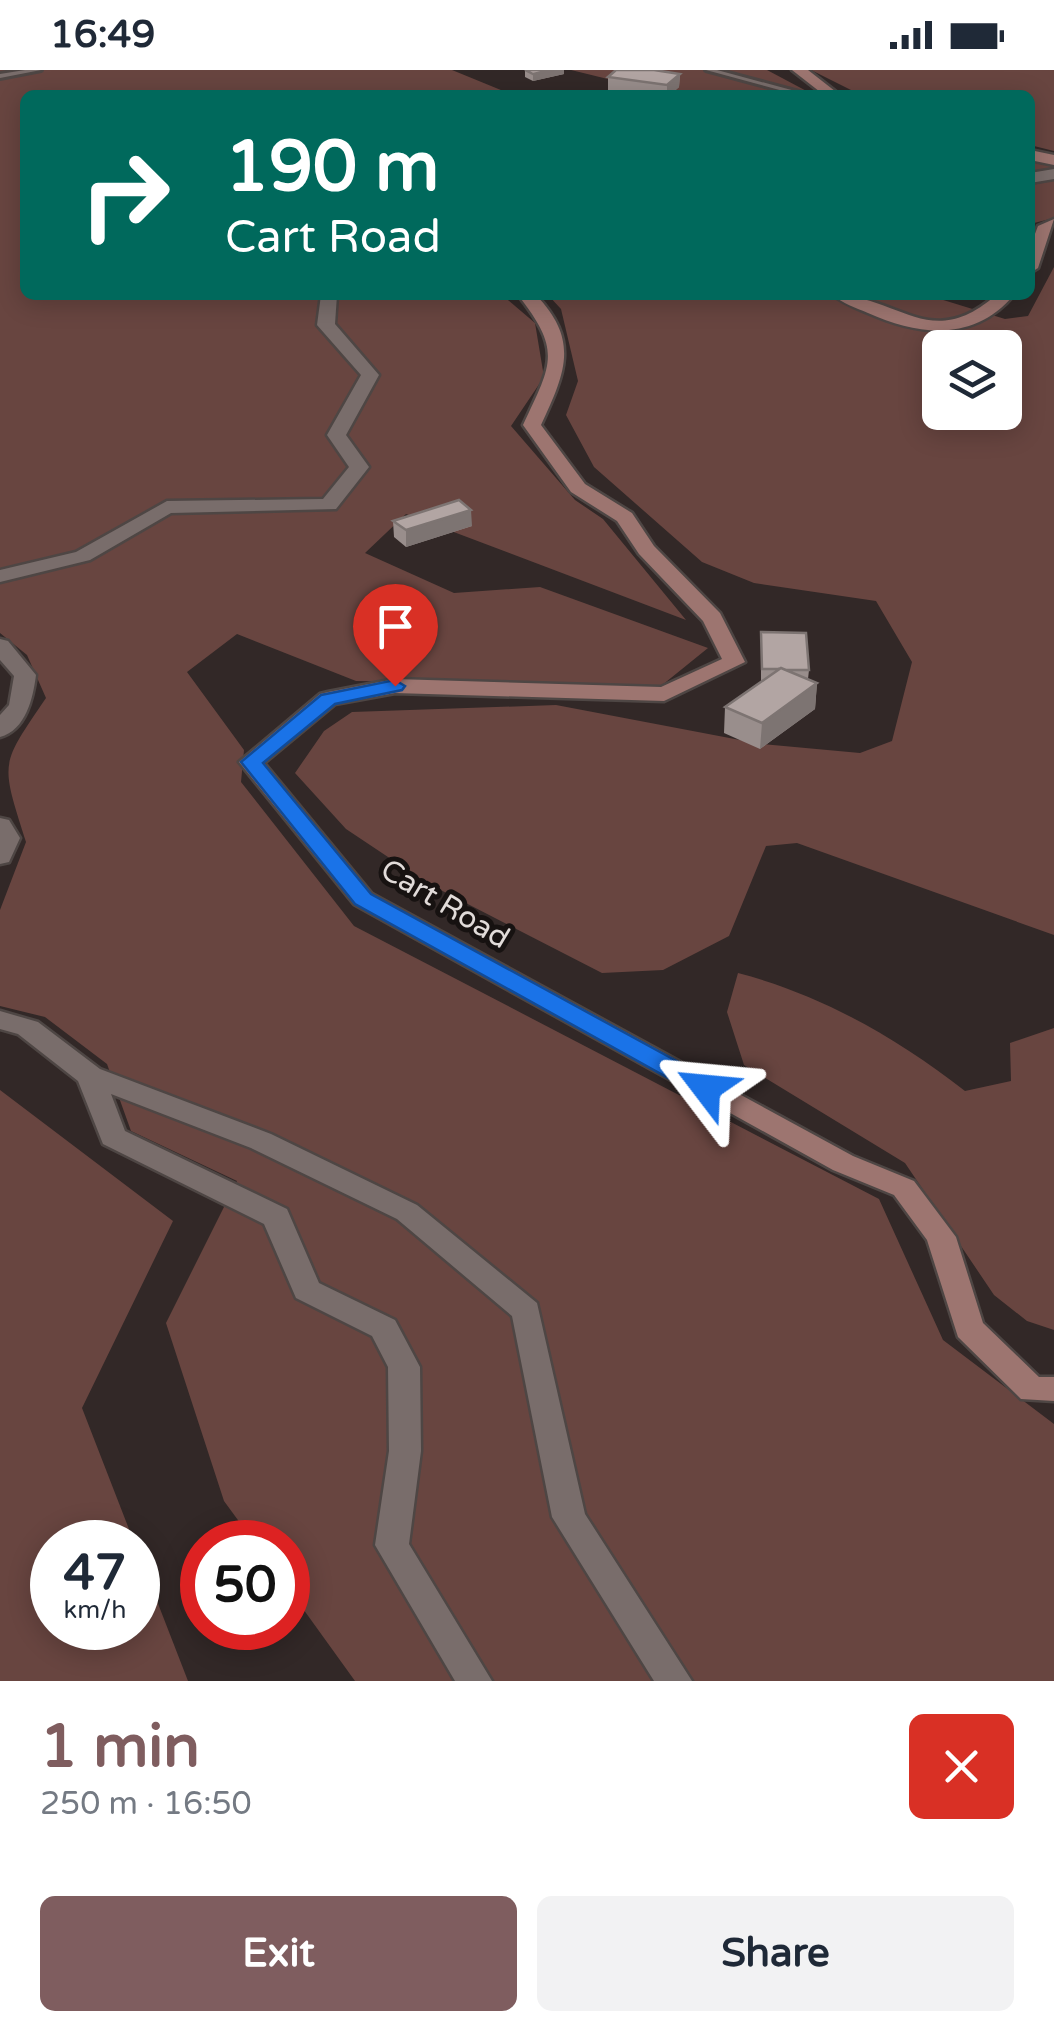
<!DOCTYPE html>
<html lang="en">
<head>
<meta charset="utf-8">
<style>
	body { margin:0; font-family:"Varela Round",sans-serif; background:#f2f2f3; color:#1f2937; height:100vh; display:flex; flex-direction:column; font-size:38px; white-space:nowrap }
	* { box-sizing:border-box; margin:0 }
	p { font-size:32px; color:#747a83 }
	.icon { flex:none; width:55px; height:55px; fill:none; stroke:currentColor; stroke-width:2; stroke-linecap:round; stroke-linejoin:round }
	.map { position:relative; height:1611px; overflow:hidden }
	.panel { display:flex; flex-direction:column; background:#fff; flex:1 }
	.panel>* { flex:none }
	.banner { position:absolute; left:20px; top:20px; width:1015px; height:210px; border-radius:15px; box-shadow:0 5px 25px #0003; background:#00695c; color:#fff; overflow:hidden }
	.tools { position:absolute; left:922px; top:260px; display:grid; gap:20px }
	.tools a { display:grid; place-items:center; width:100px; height:100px; border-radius:15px; background:#fff; box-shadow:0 5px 25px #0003; font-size:50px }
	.speed { position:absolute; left:30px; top:1450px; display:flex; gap:20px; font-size:50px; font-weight:700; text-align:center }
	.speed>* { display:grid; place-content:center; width:130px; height:130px; border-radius:50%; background:#fff; box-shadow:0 5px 25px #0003; line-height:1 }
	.speed small { font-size:25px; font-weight:400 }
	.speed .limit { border:15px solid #d22; background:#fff; color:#111 }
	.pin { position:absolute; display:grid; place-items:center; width:85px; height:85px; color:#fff; margin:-102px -42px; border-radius:50% 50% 50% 0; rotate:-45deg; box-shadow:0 0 10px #0007 }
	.pin .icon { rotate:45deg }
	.me { position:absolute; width:110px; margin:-55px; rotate:299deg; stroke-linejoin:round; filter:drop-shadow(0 0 8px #0008) }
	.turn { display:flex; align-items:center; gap:35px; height:210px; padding:0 40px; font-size:45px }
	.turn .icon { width:130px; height:130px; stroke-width:2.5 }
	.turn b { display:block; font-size:70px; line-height:85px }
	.round { display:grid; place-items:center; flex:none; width:105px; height:105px; border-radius:15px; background:#f2f2f3 }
	.head { display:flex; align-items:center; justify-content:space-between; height:170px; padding:0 40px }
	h1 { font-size:60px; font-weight:700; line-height:75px; color:#7f5d5f }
	.button { display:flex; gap:20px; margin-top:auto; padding:20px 40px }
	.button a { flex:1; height:115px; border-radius:15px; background:#7f5d5f; color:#fff; font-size:40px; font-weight:700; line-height:115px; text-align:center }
	.button a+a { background:#f2f2f3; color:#1f2937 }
	.status { display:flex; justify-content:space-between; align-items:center; height:70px; padding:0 50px; background:#fff; direction:ltr }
	.status svg { height:28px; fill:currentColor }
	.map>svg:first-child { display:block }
	.green { fill:#684540; fill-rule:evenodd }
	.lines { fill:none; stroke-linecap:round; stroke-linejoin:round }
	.service-casing { stroke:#4e4644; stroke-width:6 }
	.minor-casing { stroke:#4e4644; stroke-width:5 }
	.secondary-casing { stroke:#4e4644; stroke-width:5 }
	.service { fill:#796d6b; fill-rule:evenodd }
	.minor { fill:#796d6b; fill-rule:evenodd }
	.secondary { fill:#9d7570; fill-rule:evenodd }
	.wall { fill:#998e8c }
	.shaded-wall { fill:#7d7472 }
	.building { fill:#b2a5a3; stroke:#7d7472; stroke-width:2.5 }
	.route { fill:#1a73e8; stroke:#114b97; stroke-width:2.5 }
	.labels { text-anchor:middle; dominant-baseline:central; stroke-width:10; stroke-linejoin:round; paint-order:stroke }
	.street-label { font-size:30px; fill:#e1dbd9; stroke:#171211 }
</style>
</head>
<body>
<div class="status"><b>16:49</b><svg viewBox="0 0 49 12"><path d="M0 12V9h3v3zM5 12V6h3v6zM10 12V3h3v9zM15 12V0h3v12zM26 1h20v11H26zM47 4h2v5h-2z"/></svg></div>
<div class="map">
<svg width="1054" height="1611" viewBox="0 0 1054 1611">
	<rect width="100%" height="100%" fill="#322827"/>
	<!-- green -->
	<path class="green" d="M0,0H452L513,25H25V225H502L535,253L544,307L511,356L575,430L603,449L686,550L406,444L365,483L454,523L540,517L708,578L661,616L356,611L237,564L187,602L244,680L241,712L354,856L879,1129L943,1270L1054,1354V1611H355L288,1518V1472H254L224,1431L166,1253L237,1111L131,1061L107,994L45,947L0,936V840L26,772C0,690 0,696 46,628L27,585L0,563Z
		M571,0H767L814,25H673Z
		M811,0H1054V81L1030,75V25H861Z
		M1030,90L1054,95V148L1030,154Z
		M1054,197V865L797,773L766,776L729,866L663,900L602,903L427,813L346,759L295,703L324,661L352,642L556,635L761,674L860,683L892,671L912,592L876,531L754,513L702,492L594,397L566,345L578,311L561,239L548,225H927L1005,249L1028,246ZM940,278H1005V342H940Z
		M738,903C822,925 897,968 965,1021L1011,1011L1010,973L1054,958V1260L1027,1251L994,1225L905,1093L744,995L727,942Z
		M0,1020L173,1151L82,1338L134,1472H52V1558H138V1482L188,1611H0Z"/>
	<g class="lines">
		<!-- service casing -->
		<g class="service-casing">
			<path id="service" d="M25,0H41L0,8V4Z
				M706,0H717L810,25H798Z"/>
		</g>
		<!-- minor casing -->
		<g class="minor-casing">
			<path id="minor" d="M1054,99V109L1030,113V103Z
				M321,225H337L335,254L379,305L346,365L369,397L336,439L171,443L90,490L0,512V500L76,482L167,431L323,429L349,397L327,365L361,305L317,255Z
				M0,569L8,571L36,605C33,628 26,660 0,667V645L9,635L14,606L0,590Z
				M0,748L9,750L20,768L9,792L0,794Z
				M0,941L38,952L100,999L271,1064L417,1135L537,1233L585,1444L692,1611H654L552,1447L512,1246L397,1149L251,1078L111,1024L125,1061L287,1139L319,1213L395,1250L420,1297L421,1381L409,1474L492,1611H455L375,1475L389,1381L388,1297L372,1266L296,1228L264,1154L103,1074L78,1011L18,964L0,959Z"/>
		</g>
		<!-- secondary casing -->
		<g class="secondary-casing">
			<path id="secondary" d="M792,0H808L840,25H824Z
				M1030,80L1054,85V95L1030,90Z
				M1054,149L1038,198L1030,203V177L1038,156Z
				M518,225H536C580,271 565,303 541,355L585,414L632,443L654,476L720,543L745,592L664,631L395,623L335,634L264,693L372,824L853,1086L914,1111L956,1167L983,1253L1039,1307H1054V1331L1021,1329L958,1267L927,1170L894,1125L833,1100L354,834L239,692L320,624L328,622L395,609L661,617L722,589L703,551L639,484L617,451L571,422L523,355C552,293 562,281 518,225Z
				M833,225C899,225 930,283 996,225H1014C974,272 920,266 868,243C856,238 842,233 833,225Z"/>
		</g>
		<!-- service -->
		<use href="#service" class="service"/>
		<!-- minor -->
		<use href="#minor" class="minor"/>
		<!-- secondary -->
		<use href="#secondary" class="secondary"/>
	</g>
	<!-- wall -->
	<path class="wall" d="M525,0L564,4L533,11L525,7Z
		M680,4L679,17L670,25H645L608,20V7Z
		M393,451L472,456L406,477L394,467Z
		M761,562L809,600L808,609L817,613L815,639L760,679L724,663L725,637L761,612Z"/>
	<!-- shaded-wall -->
	<path class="shaded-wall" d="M553,0H564V4L533,11V4Z
		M680,4L679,17L670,25H667V15Z
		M471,440L472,456L406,477V460Z
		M817,613L815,639L760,679L762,653Z"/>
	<!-- building -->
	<path class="building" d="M525,0H553L533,4Z
		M616,0H654L680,4L667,15L608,7Z
		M459,430L471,440L406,460L393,451Z
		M761,562L806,563L809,600H786L781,598L778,599H762Z
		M781,598L817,613L762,653L725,637Z"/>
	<!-- route -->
	<path class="route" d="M395,610L405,616L402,620L335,634L263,693L371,824L715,1012L719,1018L715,1024H697L355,834L241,692L321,625Z"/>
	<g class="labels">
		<!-- street labels -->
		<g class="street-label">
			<text transform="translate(445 834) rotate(31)">Cart Road</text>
		</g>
	</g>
</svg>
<div class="tools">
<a><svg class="icon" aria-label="layers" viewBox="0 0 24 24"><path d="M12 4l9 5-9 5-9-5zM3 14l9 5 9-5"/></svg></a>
</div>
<div class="speed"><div>47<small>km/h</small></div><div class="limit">50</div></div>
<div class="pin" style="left:395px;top:616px;background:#d93025"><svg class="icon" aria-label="arrive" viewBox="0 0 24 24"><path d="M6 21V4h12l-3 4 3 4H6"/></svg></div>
<svg class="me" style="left:706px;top:1018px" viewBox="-20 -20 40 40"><path d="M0-17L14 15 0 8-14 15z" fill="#1a73e8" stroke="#fff" stroke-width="4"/></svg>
<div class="banner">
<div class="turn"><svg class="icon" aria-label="right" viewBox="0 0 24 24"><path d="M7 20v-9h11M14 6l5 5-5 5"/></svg><div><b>190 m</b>Cart Road</div></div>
</div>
</div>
<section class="panel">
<div class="head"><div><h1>1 min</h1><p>250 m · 16:50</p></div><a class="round" style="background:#d93025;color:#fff"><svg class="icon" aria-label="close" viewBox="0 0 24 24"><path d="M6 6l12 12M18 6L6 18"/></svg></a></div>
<div class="button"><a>Exit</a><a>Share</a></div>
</section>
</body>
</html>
